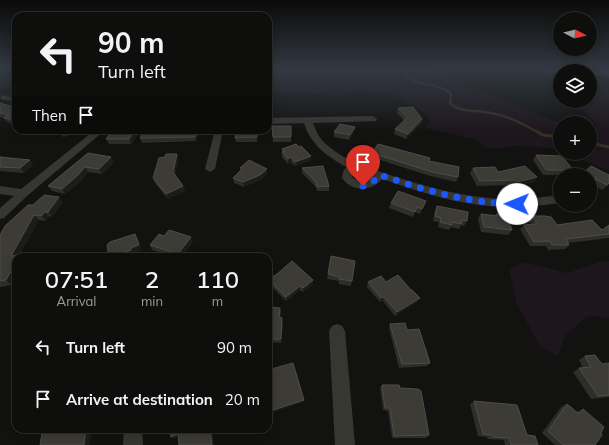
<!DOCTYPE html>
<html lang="en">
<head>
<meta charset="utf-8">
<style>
	body { margin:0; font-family:Mulish,sans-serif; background:#1c1c1a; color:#f1f3f6; height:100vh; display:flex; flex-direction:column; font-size:15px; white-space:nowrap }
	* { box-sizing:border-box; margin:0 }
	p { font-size:13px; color:#9b9c9d }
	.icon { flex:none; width:22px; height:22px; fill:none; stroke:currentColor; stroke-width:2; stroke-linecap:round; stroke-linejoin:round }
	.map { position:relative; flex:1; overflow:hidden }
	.drawer { position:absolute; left:12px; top:253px; width:260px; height:180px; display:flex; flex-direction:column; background:#0e0e0c; border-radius:12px; box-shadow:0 2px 10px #0003,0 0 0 1px #2e2e2d }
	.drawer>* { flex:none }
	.top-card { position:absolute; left:12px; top:12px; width:260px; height:122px; border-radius:12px; box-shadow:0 2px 10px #0003,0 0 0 1px #2e2e2d; background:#0e0e0c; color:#f1f3f6; overflow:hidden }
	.needle { width:26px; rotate:97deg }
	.fabs { position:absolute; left:553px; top:12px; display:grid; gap:8px }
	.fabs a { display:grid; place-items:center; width:44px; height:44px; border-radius:50%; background:#0e0e0c; box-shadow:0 2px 10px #0003,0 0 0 1px #2e2e2d; font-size:20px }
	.pin { position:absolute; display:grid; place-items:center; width:34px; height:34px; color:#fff; margin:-41px -17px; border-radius:50% 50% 50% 0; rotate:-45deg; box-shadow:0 0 4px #0007 }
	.pin .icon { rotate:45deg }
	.me { position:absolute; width:44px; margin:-22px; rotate:271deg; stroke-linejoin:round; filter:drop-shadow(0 0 3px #0008) }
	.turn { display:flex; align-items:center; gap:14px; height:84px; padding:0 20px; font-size:18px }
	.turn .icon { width:52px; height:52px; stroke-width:2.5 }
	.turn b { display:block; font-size:28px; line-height:34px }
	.then { display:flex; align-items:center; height:38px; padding:0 20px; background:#0003; gap:8px; font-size:15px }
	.eta { display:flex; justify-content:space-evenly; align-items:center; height:68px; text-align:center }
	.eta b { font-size:24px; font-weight:600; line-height:28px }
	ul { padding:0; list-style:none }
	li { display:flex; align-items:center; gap:12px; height:52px; padding:0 20px }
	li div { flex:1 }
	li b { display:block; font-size:15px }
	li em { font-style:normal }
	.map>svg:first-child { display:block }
	.green { fill:#1d161c }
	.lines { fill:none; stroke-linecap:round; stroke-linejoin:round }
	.stream-far1 { stroke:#372f26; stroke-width:2.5 }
	.stream { stroke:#372f26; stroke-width:3 }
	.minor { fill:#373731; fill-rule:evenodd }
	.major { fill:#57554d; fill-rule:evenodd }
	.wall { fill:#2d2d29 }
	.shaded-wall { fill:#1c1c1a }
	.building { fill:#3c3b36; stroke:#4e4d46 }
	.route { stroke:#1b57ff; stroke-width:7; stroke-dasharray:0 12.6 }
</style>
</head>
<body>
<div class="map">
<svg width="609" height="445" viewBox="0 0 609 445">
	<rect width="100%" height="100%" fill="#121210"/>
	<!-- green -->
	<path class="green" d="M268,69H429L560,123V150L554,148L517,146L488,149L474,139L425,128L430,123L427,115L413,105L392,95L359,91L336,96L301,93L268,94Z
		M590,78L605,82L609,91V171L566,153H590V130L597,127L590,117L573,101H590Z
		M602,261H609V318L588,316L565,336L558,356L541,347L517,305L509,269L523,262L567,273Z"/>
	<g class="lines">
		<!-- stream-far1 -->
		<path class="stream-far1" d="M328,69L341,71L347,69
			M409,69L406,76L417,82L435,86L446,90L451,94L450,103C460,113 478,110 491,113C507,116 524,124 537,132
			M268,75L302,69"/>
		<!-- stream -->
		<path class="stream" d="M536,131L543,135L560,137
			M590,143L609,147"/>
		<!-- minor -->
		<path class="minor" d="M548,69L563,71H560V74L550,73L546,71Z
			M589,71H590L609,72V76L590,75Z
			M1,95L16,98V102L1,99Z
			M373,116L377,119L376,121L313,123C316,132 320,139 327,145C345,161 366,167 387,174C426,187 465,198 506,199C524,200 542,197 560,195V203C543,205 525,208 508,207C465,207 423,193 382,179C371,192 352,192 342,178L343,172L346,167C328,157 310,144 304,123L268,124V118ZM355,170L373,176C366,183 360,183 352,177Z
			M95,130H105L27,196L4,218L0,219V208L14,196L0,194V186L21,189Z
			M215,130H223L215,169L210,172L205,169Z
			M337,324L342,326L345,331L355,445H335L329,331L332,326Z
			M124,429H142L143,445H123Z"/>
		<!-- major -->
		<path class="major" d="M600,69H609V77L606,76Z"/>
	</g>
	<!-- wall -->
	<path class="wall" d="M0,103L16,108V124L8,122L4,118L0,117Z
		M398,108L422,119L421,124L406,139L394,134L395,129L404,121L397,113Z
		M272,126H291V142H273Z
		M355,127L354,132L349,140L334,137V132Z
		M45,130H77L67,136L63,137L62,135Z
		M144,130H198L199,132L196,141L142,143L140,138Z
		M236,130H257V142H236L235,138Z
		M135,131L137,136L131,144H109L106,139Z
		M282,149L311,156V160L295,166L291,162L288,164L282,157Z
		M88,153L111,157L114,162L102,174L88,172L81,181L65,194L52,191L48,186Z
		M372,153L429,161L458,177L456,182L430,176L371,157Z
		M536,155L573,170L570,175H543L533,160Z
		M0,156L1,157L30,160L33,165L24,173L0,171Z
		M178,159L175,175L183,186L185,191L168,199L155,183L153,178Z
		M240,168L267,174L260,180L244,187L234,183L233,178L241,171Z
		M302,168L329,186V191H317L316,187L302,173Z
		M473,168L498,172L534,182L514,187L512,185L477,186L470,173Z
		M584,172L609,175V184L602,190L591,184L592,183L590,182V175H581Z
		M426,201L420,214L415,212L413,217L389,208L391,203Z
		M63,202L52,217L49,216L46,221L39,220L19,255L21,257H16L12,285L0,287V235L33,205Z
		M437,206L467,221L464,226L461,225L459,229L451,227L449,230L438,227L439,222L433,221L435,210Z
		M481,214L495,216L496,214L512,230L508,235L481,232L478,219Z
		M533,216L557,225L602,230L609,225V238L568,243L569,245L565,249L548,250L546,246H530L520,229L524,225L531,224L529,221Z
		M193,242L181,257H176L152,250L150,245Z
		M355,261L351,286L339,284V281L327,279L328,274Z
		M268,279L313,284L303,292L300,290L286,301L269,284Z
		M368,282H386L411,290L420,298L417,302L395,316L383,301L380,302L367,287Z
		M268,307L280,308L281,312L280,318L283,322L281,343L268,342Z
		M390,324L407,330L430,363L427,366L399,368L389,328Z
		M585,356L602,364L609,363V397L591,399L573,372L579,368H583L579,360Z
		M382,385L400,388L429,435L426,438H392L388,411L383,410L380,388Z
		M474,401L527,435L538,445H505L504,440L488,439L487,437L478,436L470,404Z
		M567,404L576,412L583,409L595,445H555L542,433L561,407Z"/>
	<!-- shaded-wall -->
	<path class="shaded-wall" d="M0,78L3,84L0,86Z
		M422,119L421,124L406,139L408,134Z
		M355,127L354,132L349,140L350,135Z
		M67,130H77L67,136L64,132Z
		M197,130H198L199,132L196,141L195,137Z
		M135,131L137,136L131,144L129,139Z
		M177,154L178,159L174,177L173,172Z
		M311,156V160L295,166V162Z
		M111,157L114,162L102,174L99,169Z
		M291,157V162L288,164V159Z
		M30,160L33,165L24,173L20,168Z
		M85,167L88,172L81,181L65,194L62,189Z
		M267,169V174L260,180L244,187L243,182Z
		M537,177L534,182L514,187L517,182Z
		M183,186L185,191L168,199L166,194Z
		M59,197L63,202L52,217L48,212Z
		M45,212L49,216L46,221L41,216Z
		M34,215L39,220L18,257L11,256Z
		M135,234L138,238L142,250L134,253V255L128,257H113L131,248Z
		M191,237L193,242L181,257H179L178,254Z
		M16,264V277L12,285L6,280L14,266Z
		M313,280V284L303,292V288Z
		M300,286V290L286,301V297Z
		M384,297L383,301L380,302L381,298Z
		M420,298L417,302L395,316L397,312Z
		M282,318L283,322L281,343V339Z
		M304,400V402L274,412L273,410Z
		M86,429H92L90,445H84Z
		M210,429H212L214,445H212Z
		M178,434L181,436L174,439L171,437Z"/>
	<!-- building -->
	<path class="building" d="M0,103L16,108V120L4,118L9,115L0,113Z
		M413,107L422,119L408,134L395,129L407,118L398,108Z
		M340,124L355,127L350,135L334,132Z
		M272,126H291V137H273Z
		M58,130H67L64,132H60L59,130Z
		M144,130H197L195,137L140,138Z
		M236,130H257V137L235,138Z
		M112,131H135L129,139H106Z
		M296,144L299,147L301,146L311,156L295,162L291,157L288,159L282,152L285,151L282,149Z
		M378,144L430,158L429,161L459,167L458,177L432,172L372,153Z
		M88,153L111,157L99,169L85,167L77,176L62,189L48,186Z
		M166,154H177L173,172L183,186L166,194L153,178L159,158L165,157Z
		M536,155L562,156L573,170H546Z
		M0,157L30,160L20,168L0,167Z
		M249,160L267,169L260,175L243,182L233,178L242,169L240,168Z
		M323,166L329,186L317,187L316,182L302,168Z
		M525,166L537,177L517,182L515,180L480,181L473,168L495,167L498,172Z
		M591,166L609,175V183L607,185L595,179L597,178L584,172Z
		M398,191L426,201L422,209L417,207L415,212L391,203Z
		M44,195L59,197L48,212H45L41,216L34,215L11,256L19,255L18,257H16V264L14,266L6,280L0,281V235L5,226L28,205H33Z
		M437,206L468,212L467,221L462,220L461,224L452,222V225L440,222L441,218L435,216Z
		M481,214L497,216L496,214L507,215L512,230L484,227Z
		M533,216H545L551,217L557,225L592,220L602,230L609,225V234L566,239L569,245H552L550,241L534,242L524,225L537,224Z
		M169,230L191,237L178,254L150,245L159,234L164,236Z
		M135,234L139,245L131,248V250L113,257H109L107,245L110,242Z
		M331,256L355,261L352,281L339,279L340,277L328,274Z
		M292,261L313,280L303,288L300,286L286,297L268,279L276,275Z
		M398,275L411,290H412L420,298L397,312L384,297L381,298L368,282L381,276L386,282Z
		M268,307L280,308L279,317L282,318L281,339H268Z
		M405,323L407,330L419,329L430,363L402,364L390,324Z
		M595,355L602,364L609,363V395L598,396L579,368L591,367L585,356Z
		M293,363L304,400L273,410L268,385V370Z
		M382,385H399L400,388L418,389L421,391L429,435L394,436L390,408H385Z
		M474,401L517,405L527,435L535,436L538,445H511L509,438L493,437L492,435L483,434Z
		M567,404L579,414L583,409L604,427L601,433L602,435L595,445H563L548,431Z
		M40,429H86L84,445H40L42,434L39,433Z
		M170,429H210L212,445H179L178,434L171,437Z"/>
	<!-- sky -->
	<linearGradient id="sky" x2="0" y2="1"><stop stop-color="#0a0a09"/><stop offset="0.52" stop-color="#333942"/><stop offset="1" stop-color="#333942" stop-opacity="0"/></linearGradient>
	<rect width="609" height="132" fill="url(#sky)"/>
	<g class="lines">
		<!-- route -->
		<path class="route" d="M363,186L370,184L380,175C428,191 466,203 517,204"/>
	</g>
</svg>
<div class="fabs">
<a><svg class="needle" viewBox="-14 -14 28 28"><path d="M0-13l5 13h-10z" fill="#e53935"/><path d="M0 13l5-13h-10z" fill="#9b9c9d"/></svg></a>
<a><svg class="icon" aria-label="layers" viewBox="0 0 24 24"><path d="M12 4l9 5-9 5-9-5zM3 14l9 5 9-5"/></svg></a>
<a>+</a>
<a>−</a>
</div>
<div class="pin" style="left:363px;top:186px;background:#d93025"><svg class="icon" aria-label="arrive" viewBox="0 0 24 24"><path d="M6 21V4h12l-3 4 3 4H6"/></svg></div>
<svg class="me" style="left:517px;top:204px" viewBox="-20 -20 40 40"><circle r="19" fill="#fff"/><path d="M0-13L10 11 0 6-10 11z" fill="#1b57ff"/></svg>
<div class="top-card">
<div class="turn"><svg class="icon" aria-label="left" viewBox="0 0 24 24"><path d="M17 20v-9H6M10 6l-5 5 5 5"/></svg><div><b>90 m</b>Turn left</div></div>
<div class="then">Then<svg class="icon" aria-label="arrive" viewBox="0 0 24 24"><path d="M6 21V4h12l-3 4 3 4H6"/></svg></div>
</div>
<section class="drawer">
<div class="eta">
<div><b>07:51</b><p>Arrival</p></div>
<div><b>2</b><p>min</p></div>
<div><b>110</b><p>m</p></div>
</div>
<ul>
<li><svg class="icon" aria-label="left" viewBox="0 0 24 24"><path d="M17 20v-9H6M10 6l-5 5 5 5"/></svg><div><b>Turn left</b></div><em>90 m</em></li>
<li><svg class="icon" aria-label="arrive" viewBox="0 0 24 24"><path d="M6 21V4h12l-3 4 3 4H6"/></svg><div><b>Arrive at destination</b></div><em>20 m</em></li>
</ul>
</section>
</div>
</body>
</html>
